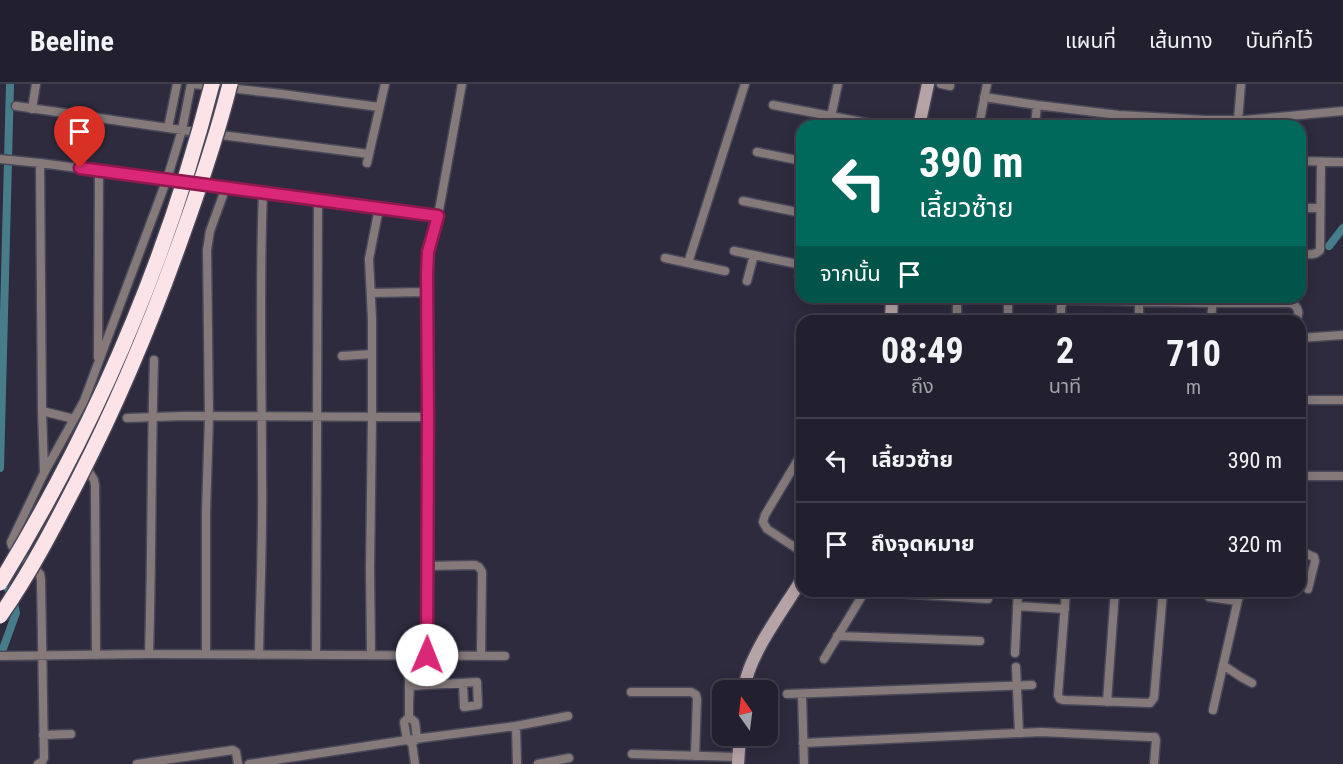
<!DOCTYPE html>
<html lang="th">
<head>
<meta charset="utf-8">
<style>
	body { margin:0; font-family:"Roboto Condensed","Noto Sans Thai",sans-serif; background:#2a2836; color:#f1f3f6; height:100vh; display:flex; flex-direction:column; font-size:22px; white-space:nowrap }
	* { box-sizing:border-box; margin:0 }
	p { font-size:20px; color:#a2a3aa }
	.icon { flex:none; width:33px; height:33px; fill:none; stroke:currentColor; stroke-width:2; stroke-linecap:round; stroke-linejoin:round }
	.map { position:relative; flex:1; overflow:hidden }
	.details { position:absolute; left:796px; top:231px; width:510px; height:282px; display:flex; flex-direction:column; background:#22202e; border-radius:18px; box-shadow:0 3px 15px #0003,0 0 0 2px #3f3e4a }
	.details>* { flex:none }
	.guide { position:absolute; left:796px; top:36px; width:510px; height:183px; border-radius:18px; box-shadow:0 3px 15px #0003,0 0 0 2px #3f3e4a; background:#00695c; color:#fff; overflow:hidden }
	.needle { width:39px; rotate:346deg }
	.tools { position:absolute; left:712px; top:596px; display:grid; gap:12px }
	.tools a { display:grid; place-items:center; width:66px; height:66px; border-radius:12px; background:#22202e; box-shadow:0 3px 15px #0003,0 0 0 2px #3f3e4a; font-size:30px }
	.pin { position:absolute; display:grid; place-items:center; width:51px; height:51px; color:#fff; margin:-62px -26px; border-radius:50% 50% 50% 0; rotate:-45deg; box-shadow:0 0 6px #0007 }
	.pin .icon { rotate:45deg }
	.me { position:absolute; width:66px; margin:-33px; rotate:1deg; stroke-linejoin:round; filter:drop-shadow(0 0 4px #0008) }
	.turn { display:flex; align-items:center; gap:21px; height:126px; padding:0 24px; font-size:27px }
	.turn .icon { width:78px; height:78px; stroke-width:2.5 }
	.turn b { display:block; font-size:42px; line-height:51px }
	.then { display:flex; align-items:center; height:57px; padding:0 24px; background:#0003; gap:12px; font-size:22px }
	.eta { display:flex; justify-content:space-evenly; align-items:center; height:102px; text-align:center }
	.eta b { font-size:36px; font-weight:700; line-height:42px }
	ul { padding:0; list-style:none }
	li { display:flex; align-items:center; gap:18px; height:84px; padding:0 24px; border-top:2px solid #3f3e4a }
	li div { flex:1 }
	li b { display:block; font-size:22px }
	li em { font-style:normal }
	header { display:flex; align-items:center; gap:36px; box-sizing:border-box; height:84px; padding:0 30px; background:#22202e; border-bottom:2px solid #3f3e4a }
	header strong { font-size:28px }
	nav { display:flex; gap:33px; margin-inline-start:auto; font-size:21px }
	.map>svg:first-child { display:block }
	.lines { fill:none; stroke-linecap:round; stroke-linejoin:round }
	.canal { stroke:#477d8b; stroke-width:8 }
	.street-casing { stroke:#494859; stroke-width:11 }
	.secondary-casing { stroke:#494859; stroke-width:15 }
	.street { stroke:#85797a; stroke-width:8 }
	.secondary { stroke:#b6a3a6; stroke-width:12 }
	.highway-bridge-casing { stroke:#494859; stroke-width:18; stroke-linecap:butt }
	.highway-bridge { stroke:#fbe3e7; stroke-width:15 }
	.route-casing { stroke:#8e194d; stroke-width:15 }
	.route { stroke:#db2777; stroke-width:10 }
</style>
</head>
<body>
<header>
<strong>Beeline</strong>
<nav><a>แผนที่</a><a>เส้นทาง</a><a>บันทึกไว้</a></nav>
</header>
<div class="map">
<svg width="1343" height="680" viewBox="0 0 1343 680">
	<rect width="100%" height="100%" fill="#2d2b3d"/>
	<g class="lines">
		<!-- canal -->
		<path class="canal" d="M1329,162L1343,144
			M0,384L10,0
			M0,573L16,529L13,515L3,495"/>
		<!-- street casing -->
		<g class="street-casing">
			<path id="street" d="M193,0L282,10L379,23
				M941,0L950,2
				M984,13L1037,21L1119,31L1206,36H1245L1343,27
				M773,21L883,42
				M16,22L182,46L369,70
				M32,25L36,0
				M1238,36L1241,0
				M829,42L838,0
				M979,42L987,0
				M1035,42L1037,21
				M168,44L177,0
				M757,68L802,77
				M0,75L40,79L438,132
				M1300,77L1343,78
				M40,79L42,327L44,387
				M367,79L385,0
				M743,117L802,129
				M1300,124H1320
				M734,167L802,181
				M1300,170C1308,170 1315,172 1320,166L1321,78
				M665,174L725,187
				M688,179L745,0
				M799,193L802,178
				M747,197L754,171
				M371,209L427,208
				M957,237V213
				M1008,237V213
				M1061,237V223L1064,216H1068L1213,219H1290C1299,222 1300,229 1296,237
				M1139,237V213
				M1211,237L1213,213
				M1300,254L1343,251
				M342,272L372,270
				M98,273L99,87
				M1300,316H1343
				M42,327L74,335
				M127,334L184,332L428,333
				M74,363L94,396L95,401L96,571
				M802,369L765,431L763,438L767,445L802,468
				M1300,392H1343
				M1300,467L1314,473L1315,477L1308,505
				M428,482L475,481L479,483L482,488L481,572
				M864,507L988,515
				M1066,507L1058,611L1060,615L1064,616L1150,619L1154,614L1163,507
				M1209,513L1237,517
				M1017,522L1065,525
				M837,552L980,557
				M1015,569L1018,507
				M149,570C152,472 151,374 154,276
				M206,570V429L209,333L207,166L210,147L226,103
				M259,571C260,511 263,451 262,392C262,297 259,203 263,108
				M316,571L318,115
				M371,571L370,485L372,334V235L369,175L379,124
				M409,571V633L404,638L407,656L412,659L415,680
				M427,571V179L428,168L438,132L462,0
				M0,572L149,570L505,572
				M824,575L865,507
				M1223,581L1241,593L1252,599
				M1016,583L1019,649
				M631,608H691L696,611L697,615L695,672
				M787,610L1032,601
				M802,610L804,680
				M1107,618L1115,507
				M409,619L410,602L477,598L478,621L464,623L463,599
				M1213,626L1240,507
				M409,633L415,638L417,655L413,658
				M516,642L517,680
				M43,651L71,650
				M803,659L1041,648L1150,653H1155L1156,656L1154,680
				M632,670L738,673
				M38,680L42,678L44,674L41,496L40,490L12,462L11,458L44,389L84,317L167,95L182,46L191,0
				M137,680L233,666L236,668L238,680
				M249,680L407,656L516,642L568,632
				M538,680L569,674"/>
		</g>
		<!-- secondary casing -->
		<g class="secondary-casing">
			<path id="secondary" d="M919,42L928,0
				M891,237L892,213
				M744,606C748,571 784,525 802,495
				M738,680L740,651"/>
		</g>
		<!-- street -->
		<use href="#street" class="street"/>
		<!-- secondary -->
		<use href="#secondary" class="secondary"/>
		<!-- highway-bridge casing -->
		<g class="highway-bridge-casing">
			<path id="highway-bridge" d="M0,499C95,344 167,176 212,0
				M0,532C30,489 55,441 79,394C119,316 153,234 182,152C200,102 217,52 230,0"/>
		</g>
		<!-- highway-bridge -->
		<use href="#highway-bridge" class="highway-bridge"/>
	</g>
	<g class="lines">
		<!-- route casing -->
		<g class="route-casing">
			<path id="route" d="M80,84L438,132L428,168L427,190L428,333L427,571"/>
		</g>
		<!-- route -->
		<use href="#route" class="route"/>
	</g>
</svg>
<div class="tools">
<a><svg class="needle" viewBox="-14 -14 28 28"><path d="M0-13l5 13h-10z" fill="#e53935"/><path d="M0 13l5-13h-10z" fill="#a2a3aa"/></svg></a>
</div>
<div class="pin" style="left:80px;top:84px;background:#d93025"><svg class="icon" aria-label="arrive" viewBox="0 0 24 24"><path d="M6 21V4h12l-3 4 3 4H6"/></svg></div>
<svg class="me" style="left:427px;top:571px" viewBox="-20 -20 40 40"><circle r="19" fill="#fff"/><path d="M0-13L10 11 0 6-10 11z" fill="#db2777"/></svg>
<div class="guide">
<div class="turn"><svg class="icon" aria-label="left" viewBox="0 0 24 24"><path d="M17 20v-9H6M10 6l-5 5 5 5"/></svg><div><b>390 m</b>เลี้ยวซ้าย</div></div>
<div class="then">จากนั้น<svg class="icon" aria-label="arrive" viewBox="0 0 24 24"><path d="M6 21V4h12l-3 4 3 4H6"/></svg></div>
</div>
<section class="details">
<div class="eta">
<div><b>08:49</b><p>ถึง</p></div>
<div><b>2</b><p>นาที</p></div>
<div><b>710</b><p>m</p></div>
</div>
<ul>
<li><svg class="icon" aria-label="left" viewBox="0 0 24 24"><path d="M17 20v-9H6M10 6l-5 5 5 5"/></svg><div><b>เลี้ยวซ้าย</b></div><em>390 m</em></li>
<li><svg class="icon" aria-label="arrive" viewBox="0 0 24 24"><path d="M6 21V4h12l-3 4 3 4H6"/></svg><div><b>ถึงจุดหมาย</b></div><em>320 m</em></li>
</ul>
</section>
</div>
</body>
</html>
